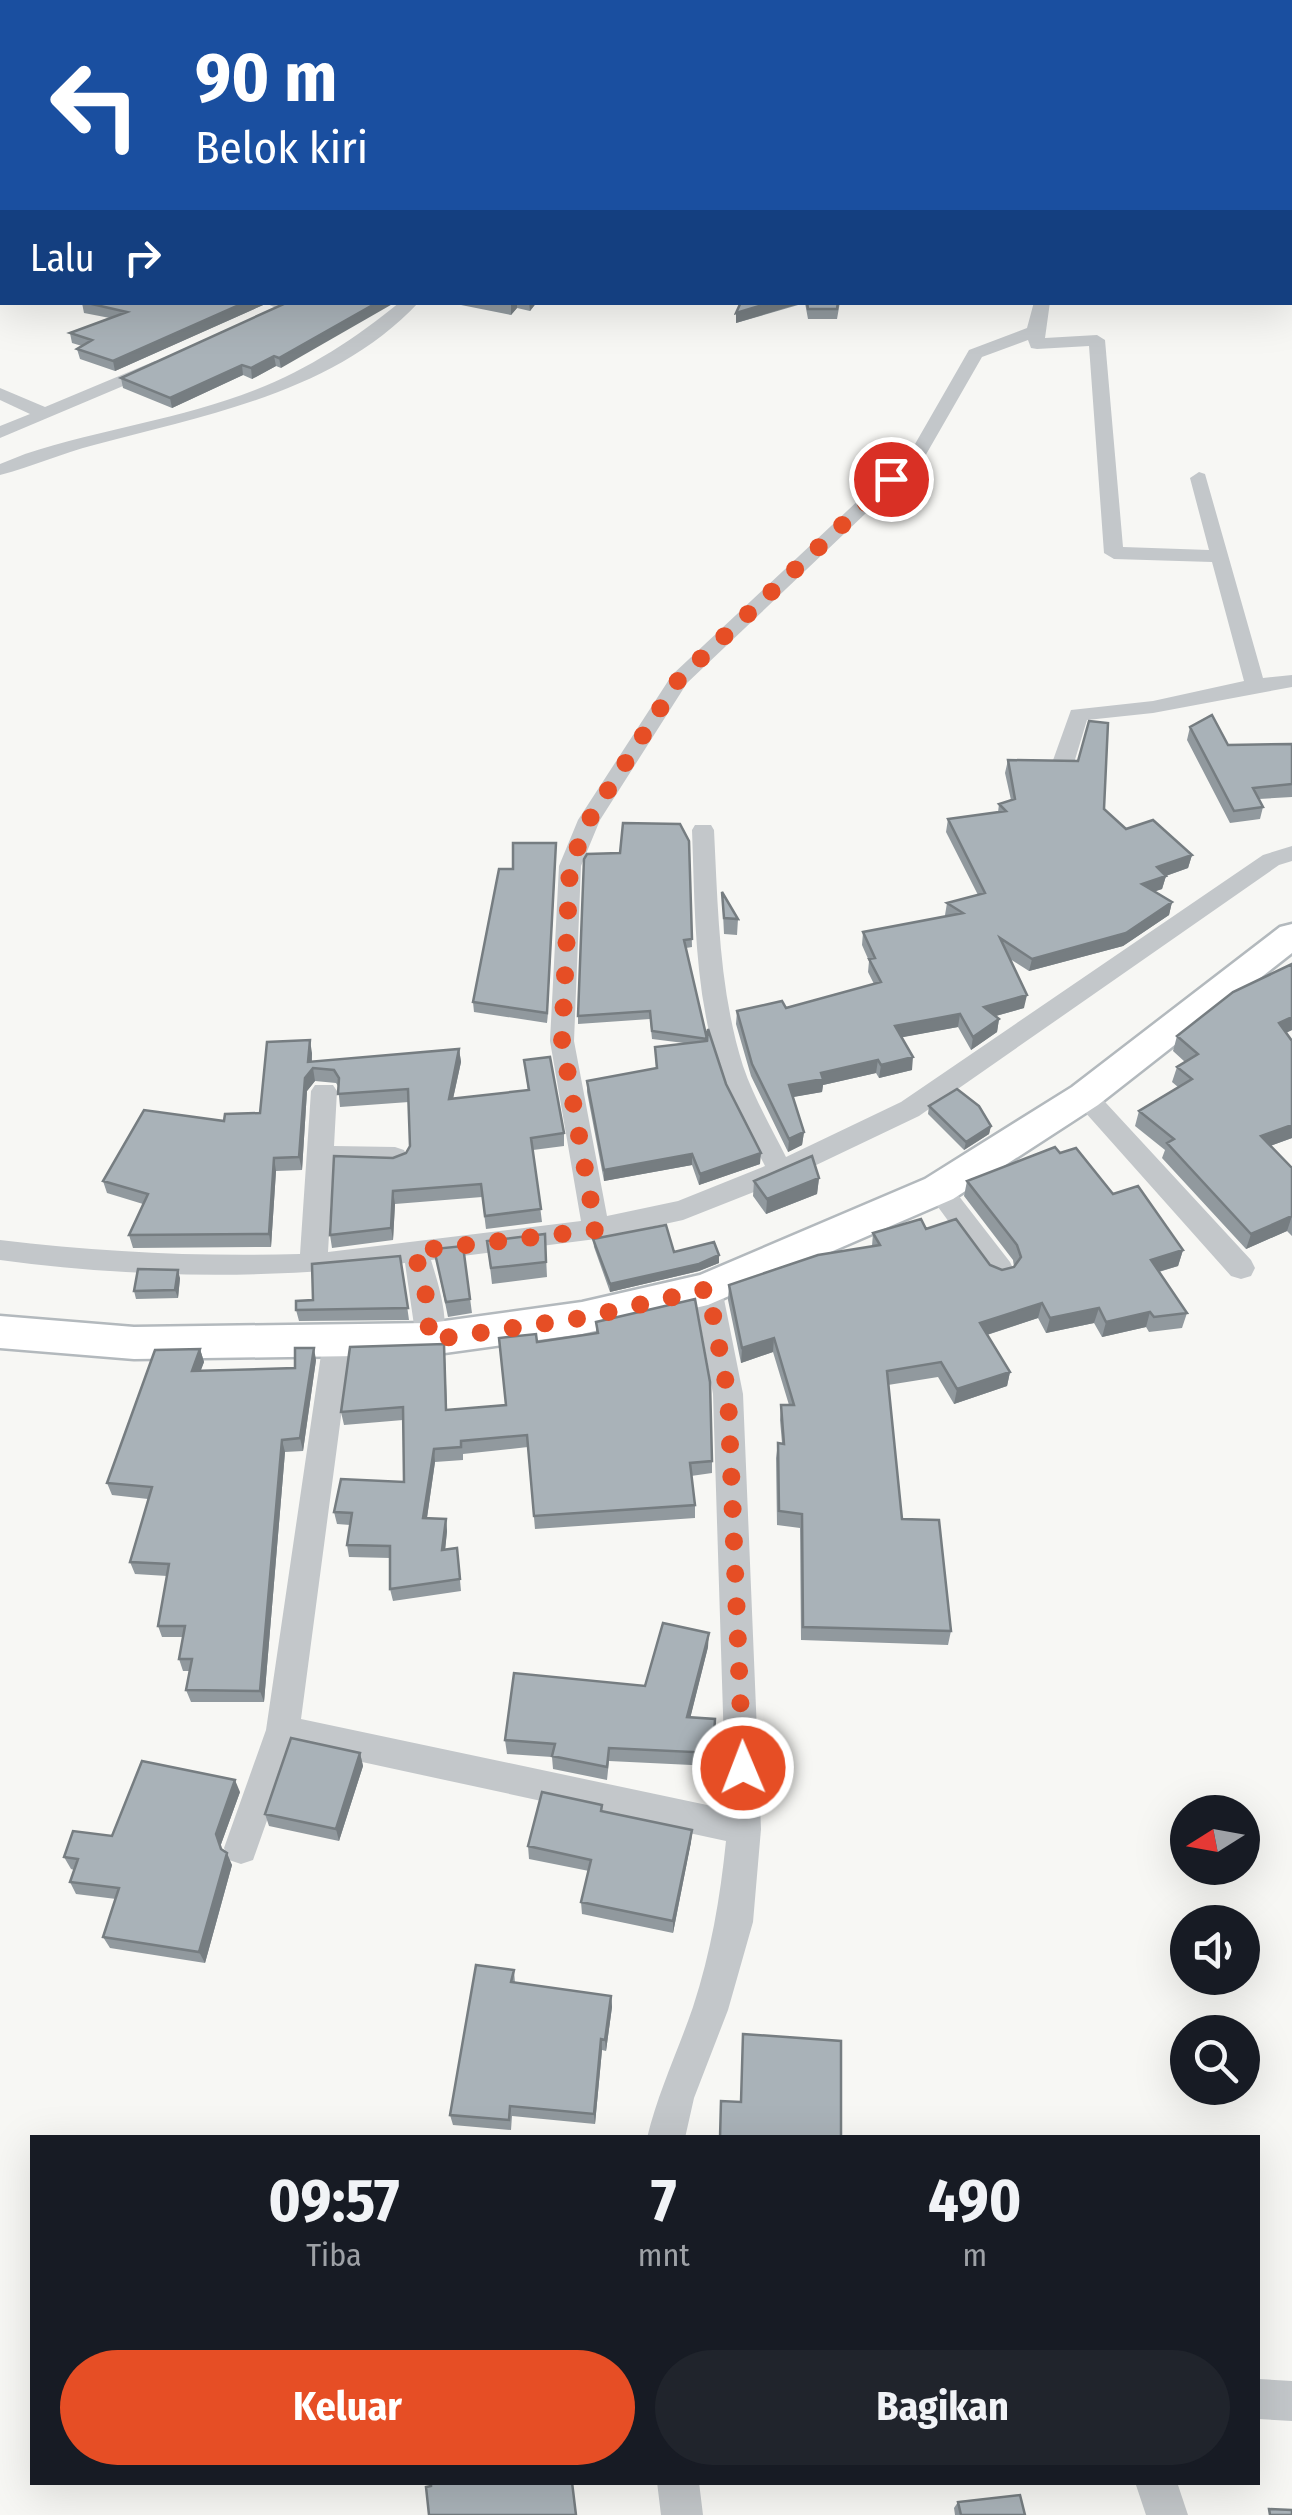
<!DOCTYPE html>
<html lang="id">
<head>
<meta charset="utf-8">
<style>
	body { margin:0; font-family:"Fira Sans Condensed",sans-serif; background:#20242c; color:#f1f3f6; height:100vh; display:flex; flex-direction:column; font-size:38px; white-space:nowrap }
	* { box-sizing:border-box; margin:0 }
	p { font-size:32px; color:#9ea1a6 }
	.icon { flex:none; width:55px; height:55px; fill:none; stroke:currentColor; stroke-width:2; stroke-linecap:round; stroke-linejoin:round }
	.map { position:relative; flex:1; overflow:hidden }
	.sheet { position:absolute; left:30px; top:2135px; width:1230px; height:350px; display:flex; flex-direction:column; background:#171b24; border-radius:0px; box-shadow:0 10px 40px #0002 }
	.sheet>* { flex:none }
	.top-card { position:absolute; left:0px; top:0px; width:1292px; height:305px; box-shadow:0 10px 40px #0002; background:#1a4fa0; color:#fff; overflow:hidden }
	.needle { width:65px; rotate:259deg }
	.controls { position:absolute; left:1170px; top:1795px; display:grid; gap:20px }
	.controls a { display:grid; place-items:center; width:90px; height:90px; border-radius:50%; background:#171b24; box-shadow:0 10px 40px #0002; font-size:50px }
	.pin { position:absolute; display:grid; place-items:center; width:85px; height:85px; color:#fff; margin:-42px; border:5px solid #fff; border-radius:50%; box-shadow:0 2px 10px #0007 }
	.me { position:absolute; width:110px; margin:-55px; rotate:359deg; stroke-linejoin:round; filter:drop-shadow(0 0 8px #0008) }
	.turn { display:flex; align-items:center; gap:35px; height:210px; padding:0 30px; font-size:45px }
	.turn .icon { width:130px; height:130px; stroke-width:2.5 }
	.turn b { display:block; font-size:70px; line-height:85px }
	.then { display:flex; align-items:center; height:95px; padding:0 30px; background:#0003; gap:20px; font-size:38px }
	.eta { display:flex; justify-content:space-evenly; align-items:center; height:170px; text-align:center }
	.eta b { font-size:60px; font-weight:700; line-height:70px }
	.cta { display:flex; gap:20px; margin-top:auto; padding:20px 30px }
	.cta a { flex:1; height:115px; border-radius:60px; background:#e64e25; color:#fff; font-size:40px; font-weight:700; line-height:115px; text-align:center }
	.cta a+a { background:#20242c; color:#f1f3f6 }
	.map>svg:first-child { display:block }
	.lines { fill:none; stroke-linecap:round; stroke-linejoin:round }
	.secondary-casing { stroke:#b3b9bd; stroke-width:5 }
	.street { fill:#c3c7ca; fill-rule:evenodd }
	.secondary { fill:#fff; fill-rule:evenodd }
	.wall { fill:#91999e }
	.shaded-wall { fill:#767d81 }
	.building { fill:#a9b2b8; stroke:#767d81; stroke-width:2.5 }
	.route { stroke:#e64e25; stroke-width:18; stroke-dasharray:0 32.4 }
</style>
</head>
<body>
<div class="map">
<svg width="1292" height="2515" viewBox="0 0 1292 2515">
	<rect width="100%" height="100%" fill="#f7f7f4"/>
	<g class="lines">
		<!-- secondary casing -->
		<g class="secondary-casing">
			<path id="secondary" d="M1292,924V953L1098,1105L953,1199L708,1305L582,1334L430,1355L134,1359L0,1348V1316L134,1327L430,1323L582,1302L700,1275L925,1179L1072,1087L1280,927Z"/>
		</g>
		<!-- street -->
		<path class="street" d="M420,0H437L438,2H421Z
			M1290,163H1292V171H1290Z
			M263,302H288L293,307L285,312Z
			M400,302H419C334,393 208,414 94,445C62,453 32,467 0,475V464L25,454C101,429 181,419 255,390C309,369 356,338 400,302Z
			M1034,302H1050L1045,338L1097,335L1105,340L1123,547L1209,550L1190,478L1199,472L1205,474L1263,678L1292,675V687L1153,713L1087,720L1074,763L1071,768H1055L1052,763L1071,710L1153,701L1244,681L1212,562L1114,559L1104,553L1089,346L1037,349L1031,348L1028,340L982,357L924,458L687,683L600,820L581,866L574,1041L607,1216L678,1201L765,1166C749,1134 730,1102 719,1068C694,992 695,909 692,830L695,825H711L714,830C718,909 719,990 743,1066C754,1098 771,1127 786,1157L901,1102L1263,855L1292,846V861L1279,865L919,1116L789,1178L683,1220L596,1239L431,1260C438,1283 452,1325 440,1347L430,1350L420,1347L416,1339L405,1263C268,1280 136,1278 0,1260V1240C101,1252 199,1257 300,1254L311,1091L315,1085H333L337,1091L334,1146L395,1147L404,1150L408,1157L404,1164L395,1167L333,1165L328,1252L581,1221L550,1041L559,866L578,820L672,675L911,451L969,350L1027,328Z
			M155,361L161,362V370L0,438V426L30,414L0,400V388L45,407Z
			M1085,1087L1094,1090L1251,1260L1255,1268L1251,1276L1241,1279L1231,1276L1076,1102L1072,1096L1076,1090Z
			M939,1179L948,1182L1010,1262L1014,1270L1010,1278L1000,1281L990,1278L930,1196L926,1189L930,1182Z
			M708,1278L718,1281L722,1289L743,1394L761,1829L753,1922L728,2010L694,2098L685,2138H647C658,2092 678,2051 693,2007C711,1952 720,1899 726,1841L293,1747L253,1860L241,1864L229,1860L224,1848L266,1730L323,1341L327,1333L337,1330L347,1333L351,1341L301,1719L726,1809L713,1394L694,1289L698,1281Z
			M1258,2379L1292,2381V2421L1258,2419Z
			M657,2482H699L703,2515H661Z
			M1135,2482H1177L1188,2515H1146Z"/>
		<!-- secondary -->
		<use href="#secondary" class="secondary"/>
	</g>
	<!-- wall -->
	<path class="wall" d="M270,302L115,371L80,359L77,349L82,346L72,343L70,333L110,318L84,313L82,303Z
		M288,302L281,368L276,366L252,379L243,375L172,408L123,388L121,378Z
		M446,302H537L530,311L517,308L511,315Z
		M733,302H840L837,319H808L805,303L736,323V313L741,303Z
		M1190,727L1228,745L1292,744V797L1259,799L1263,807L1260,819L1230,823L1187,740Z
		M1008,760L1104,809L1126,829L1192,855L1188,868L1166,876L1162,889L1155,891L1172,902L1169,915L1123,946L1029,971L1010,959L1024,1008L996,1016L999,1019L997,1032L971,1050L958,1027L902,1037L912,1070L879,1078L876,1073L823,1085L822,1092L792,1097L804,1132L802,1145L788,1152L751,1076L736,1024L737,1011L786,1008L874,984L868,972L869,961L862,945L863,932L946,916L945,915L947,903L978,895L946,832L948,819L998,812L999,804L1011,800L1005,773Z
		M689,841L692,947L686,948L707,1039L760,1164L699,1185L692,1165L604,1181L587,1092V1081L656,1068L655,1047L684,1043L652,1039L650,1019L578,1024V1016L620,853Z
		M556,843L547,1023L474,1012L473,1002L513,869Z
		M722,892L738,919L737,935L724,934Z
		M1292,964V1030L1286,1033L1292,1041V1138L1270,1146L1292,1168V1236L1287,1231L1246,1249L1162,1158L1165,1150L1135,1126L1139,1111L1178,1087L1172,1082L1177,1067L1185,1062L1173,1051L1177,1036Z
		M459,1049L461,1062L453,1099L528,1090L524,1060L564,1133V1146L533,1150L542,1222L486,1229L482,1197L395,1204L393,1240L332,1248L330,1235L393,1158L406,1153L410,1146L409,1102L340,1107L338,1086L336,1083L315,1081L307,1091L302,1170L276,1171L271,1247L133,1248L129,1235L143,1204L107,1193L103,1181L224,1121L260,1113L312,1053V1062Z
		M929,1106L991,1126L989,1134L964,1150L928,1114Z
		M1060,1153L1183,1250L1178,1266L1159,1272L1187,1313L1182,1328L1149,1332L1146,1327L1102,1337L1094,1323L1046,1333L1038,1318L987,1335L1010,1372L1007,1386L954,1404L938,1377L888,1385L902,1519L951,1631L948,1645L801,1640L800,1528L777,1525L776,1458L778,1443H782L780,1420L781,1405H789L773,1352L741,1363L728,1300L729,1285L872,1246L873,1233L926,1229L990,1265L1002,1270L1014,1267L1013,1260L964,1196L967,1181Z
		M819,1178L817,1194L766,1214L753,1196L754,1181Z
		M545,1234L547,1277L492,1284L487,1241Z
		M593,1239L674,1252L719,1263L699,1271L610,1292L594,1247Z
		M463,1246L472,1313L448,1317L434,1249Z
		M400,1256L409,1320L299,1321L296,1310L313,1300Z
		M180,1278L178,1298L136,1299L134,1291Z
		M596,1322L712,1461V1473L691,1476L695,1505V1518L535,1529L528,1447L463,1454V1460L435,1462L427,1518L446,1519L447,1531L445,1549L457,1548L461,1591L393,1601L390,1589V1558L349,1557L347,1545L350,1525L337,1524L334,1512L404,1482L403,1420L344,1425L341,1412L445,1357L447,1410L506,1405L537,1342L596,1334Z
		M200,1349L204,1362L200,1371L295,1368L316,1360L303,1451L285,1452L264,1702H191L186,1690L190,1671H183L179,1659L183,1637H162L158,1626L167,1576L135,1574L130,1562L148,1499L112,1495L107,1483Z
		M708,1647L690,1718L715,1719L712,1766L609,1761L607,1780L553,1769L552,1757L507,1754L505,1740L645,1686Z
		M360,1753L363,1766L339,1841L269,1826L265,1814Z
		M240,1792L220,1847L232,1865L205,1963L110,1948L103,1937L116,1899L76,1894L70,1882L74,1870L71,1869L64,1857L112,1836Z
		M602,1811L692,1830L691,1842L673,1933L582,1914L581,1902L589,1871L529,1859L528,1846Z
		M514,1970L515,1983L611,1996L612,2007L606,2051L602,2050L595,2124L512,2116L511,2130L453,2125L450,2115Z
		M958,2502L1025,2515H955L954,2508Z"/>
	<!-- shaded-wall -->
	<path class="shaded-wall" d="M246,302H270L115,371L113,361Z
		M378,302H396L281,368L279,358Z
		M513,302H517V308L511,315V305Z
		M529,302H537L530,311Z
		M773,302H805L736,323V313Z
		M274,356L276,366L252,379L251,368Z
		M242,365L243,375L172,408L170,398Z
		M556,843V853L547,1023V1013Z
		M1192,855L1188,868L1154,880L1157,867Z
		M1166,876L1162,889L1139,897L1142,884Z
		M1172,902L1169,915L1123,946L1029,971L1032,959Z
		M1027,995L1024,1008L981,1020L984,1007Z
		M960,1014L958,1027L893,1039L895,1026Z
		M1292,1017V1030L1274,1038L1279,1023Z
		M999,1019L997,1032L971,1050L973,1037Z
		M310,1040L312,1053L311,1070L313,1068L315,1081L307,1091L302,1170L299,1157L305,1078L308,1062Z
		M459,1049L461,1062L450,1112L449,1099Z
		M913,1057L912,1070L879,1078L881,1065Z
		M878,1060L876,1073L823,1085L822,1092L788,1098L789,1085L821,1073Z
		M1292,1125V1138L1256,1151L1261,1136Z
		M991,1126L989,1134L964,1150L966,1142Z
		M804,1132L802,1145L788,1152L789,1139Z
		M761,1153L760,1164L699,1185L700,1174Z
		M692,1154V1165L604,1181V1170Z
		M274,1158L276,1171L271,1247L269,1234Z
		M819,1178L817,1194L766,1214L767,1199Z
		M393,1191L395,1204L393,1240L391,1228Z
		M1292,1216L1287,1231L1246,1249L1251,1234Z
		M1183,1250L1178,1266L1147,1275L1151,1260Z
		M719,1255V1263L699,1271L610,1292V1284Z
		M178,1270L180,1278L178,1298L175,1290Z
		M1042,1303L1038,1318L977,1338L980,1323Z
		M1099,1308L1094,1323L1046,1333L1050,1318Z
		M1150,1312L1146,1327L1102,1337L1106,1322Z
		M774,1338L773,1352L741,1363L742,1348Z
		M314,1348L316,1360L303,1451L300,1438Z
		M200,1349L204,1362L196,1384L192,1371Z
		M1010,1372L1007,1386L954,1404L957,1389Z
		M282,1440L285,1452L264,1702L260,1691Z
		M434,1449L435,1462L425,1531L423,1518Z
		M446,1519L447,1531L444,1562L442,1550Z
		M709,1633L708,1647L687,1731V1717Z
		M360,1753L363,1766L339,1841L336,1829Z
		M235,1780L240,1792L220,1847L225,1859L227,1853L232,1865L205,1963L199,1952L216,1834Z
		M692,1830L691,1842L673,1933V1921Z
		M611,1996L612,2007L606,2051L605,2040Z
		M601,2039L602,2050L595,2124L594,2114Z"/>
	<!-- building -->
	<path class="building" d="M90,0H419L423,2H88Z
		M83,302H246L113,361L77,349L92,340L70,333L127,312Z
		M288,302H378L279,358L274,356L251,368L242,365L170,398L121,378Z
		M741,302H773L736,313Z
		M807,302H838L837,309H808Z
		M1212,715L1228,745L1292,744V784L1253,788L1263,807L1234,811L1190,727Z
		M1089,721L1108,723L1104,809L1126,829L1153,820L1192,855L1157,867L1166,876L1142,884L1172,902L1126,933L1032,959L1000,938L1027,995L984,1007L999,1019L973,1037L960,1014L895,1026L913,1057L881,1065L878,1060L821,1073L823,1079L789,1085L804,1132L789,1139L752,1064L737,1011L782,1001L786,1008L881,982L869,959L875,958L863,932L963,913L947,903L985,893L948,819L1006,811L999,804L1015,799L1008,760L1078,761Z
		M623,823L680,824L689,841L692,939L684,940L707,1039L652,1031L650,1011L578,1016L584,859L587,854L620,853Z
		M513,843H556L547,1013L473,1002L499,869H513Z
		M722,892L738,919L724,918Z
		M1292,964V1017L1279,1023L1292,1041V1125L1261,1136L1292,1168V1216L1251,1234L1167,1143L1174,1139L1139,1111L1192,1079L1177,1067L1198,1054L1177,1036L1233,992Z
		M708,1029L726,1084L761,1153L700,1174L692,1154L604,1170L587,1081L657,1068L655,1047L707,1041Z
		M310,1040L308,1062L459,1049L449,1099L529,1090L524,1060L550,1057L564,1133L531,1138L541,1209L485,1216L481,1184L393,1191L391,1228L330,1235L334,1156L393,1158L406,1153L410,1146L408,1089L338,1094L339,1078L334,1070L313,1068L305,1078L299,1157L274,1158L269,1234L129,1235L148,1194L103,1181L144,1110L224,1121L225,1114L260,1113L267,1042Z
		M957,1089L979,1106L991,1126L966,1142L929,1106Z
		M1055,1147L1060,1153L1076,1148L1113,1194L1138,1186L1183,1250L1151,1260L1187,1313L1154,1317L1150,1312L1106,1322L1099,1308L1050,1318L1042,1303L980,1323L1010,1372L957,1389L941,1362L887,1371L902,1519L939,1520L951,1631L803,1627L802,1514L779,1511L778,1443L784,1444L781,1405H794L774,1338L742,1348L729,1285L818,1255L880,1245L873,1233L921,1219L926,1229L956,1219L990,1265L1002,1270L1014,1267L1021,1257L1017,1245L967,1181Z
		M812,1156L819,1178L767,1199L754,1181Z
		M666,1225L674,1252L714,1242L719,1255L699,1264L610,1284L593,1239Z
		M545,1234L546,1262L491,1268L487,1241Z
		M463,1246L470,1299L446,1302L434,1249Z
		M400,1256L408,1308L296,1310V1301L313,1300L312,1264Z
		M138,1269L178,1270L175,1290L134,1291Z
		M695,1299L710,1382L712,1461L690,1463L695,1505L534,1516L527,1435L461,1441V1447L434,1449L423,1518L446,1519L442,1550L457,1548L460,1579L390,1589V1546L347,1545L352,1513L334,1512L341,1479L404,1482L403,1407L341,1412L350,1347L444,1344L446,1410L506,1405L499,1338L536,1334L537,1342L598,1333L596,1322Z
		M295,1348H314L300,1438L282,1440L260,1691L186,1690L192,1659H179L185,1626H158L169,1564L130,1562L152,1487L107,1483L155,1350L200,1349L192,1371L295,1368Z
		M663,1623L709,1633L687,1717L715,1719L713,1753L609,1748L607,1767L552,1756L555,1744L505,1740L514,1673L645,1686Z
		M291,1738L360,1753L336,1829L265,1814Z
		M142,1761L235,1780L216,1834L221,1849L227,1853L199,1952L103,1937L119,1888L70,1882L78,1859L64,1857L73,1831L112,1836Z
		M542,1792L602,1805L601,1811L692,1830L673,1921L581,1902L591,1860L528,1846Z
		M476,1965L514,1970L511,1982L611,1996L605,2040L601,2039L594,2114L510,2106L509,2120L450,2115Z
		M743,2034L841,2041V2138H720L721,2101L741,2102Z
		M431,2482H572L576,2515H429L426,2487L431,2486Z
		M1020,2495L1025,2515H961L958,2502Z
		M1269,2509L1292,2510V2515H1270Z"/>
	<g class="lines">
		<!-- route -->
		<path class="route" d="M743,1768L728,1394L708,1289L582,1318L430,1340L425,1288L414,1251L596,1230L562,1041L570,866L589,820L679,679L891,479"/>
	</g>
</svg>
<div class="controls">
<a><svg class="needle" viewBox="-14 -14 28 28"><path d="M0-13l5 13h-10z" fill="#e53935"/><path d="M0 13l5-13h-10z" fill="#9ea1a6"/></svg></a>
<a><svg class="icon" aria-label="sound" viewBox="0 0 24 24"><path d="M4 9h4l5-4v14l-5-4H4zM17 9q2 3 0 6"/></svg></a>
<a><svg class="icon" aria-label="search" viewBox="0 0 24 24"><circle cx="10" cy="10" r="6"/><path d="M15 15l6 6"/></svg></a>
</div>
<div class="pin" style="left:891px;top:479px;background:#d93025"><svg class="icon" aria-label="arrive" viewBox="0 0 24 24"><path d="M6 21V4h12l-3 4 3 4H6"/></svg></div>
<svg class="me" style="left:743px;top:1768px" viewBox="-20 -20 40 40"><circle r="17" fill="#e64e25" stroke="#fff" stroke-width="3"/><path d="M0-11L8 9 0 5-8 9z" fill="#fff"/></svg>
<div class="top-card">
<div class="turn"><svg class="icon" aria-label="left" viewBox="0 0 24 24"><path d="M17 20v-9H6M10 6l-5 5 5 5"/></svg><div><b>90 m</b>Belok kiri</div></div>
<div class="then">Lalu<svg class="icon" aria-label="right" viewBox="0 0 24 24"><path d="M7 20v-9h11M14 6l5 5-5 5"/></svg></div>
</div>
<section class="sheet">
<div class="eta">
<div><b>09:57</b><p>Tiba</p></div>
<div><b>7</b><p>mnt</p></div>
<div><b>490</b><p>m</p></div>
</div>
<div class="cta"><a>Keluar</a><a>Bagikan</a></div>
</section>
</div>
</body>
</html>
